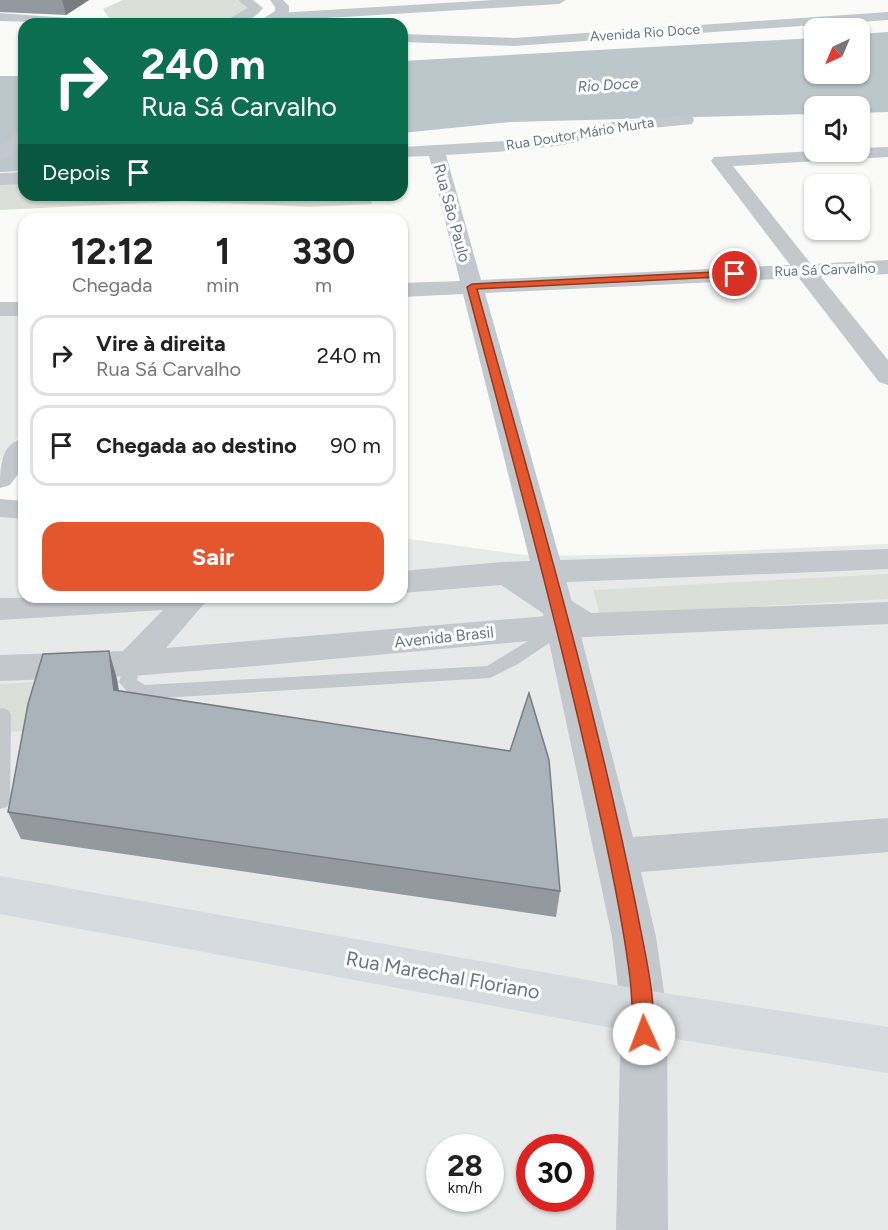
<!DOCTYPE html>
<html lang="pt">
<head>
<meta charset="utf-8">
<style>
	body { margin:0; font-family:Figtree,sans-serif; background:#f2f2f2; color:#222; height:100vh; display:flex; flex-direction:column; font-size:22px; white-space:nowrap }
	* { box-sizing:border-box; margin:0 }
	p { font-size:20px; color:#767676 }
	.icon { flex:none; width:33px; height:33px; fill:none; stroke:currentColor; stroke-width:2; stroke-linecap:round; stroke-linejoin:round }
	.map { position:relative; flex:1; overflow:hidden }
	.sheet { position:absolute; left:18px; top:213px; width:390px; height:390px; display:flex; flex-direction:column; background:#fff; border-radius:18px; box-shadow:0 2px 4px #0004 }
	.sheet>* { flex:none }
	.top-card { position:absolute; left:18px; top:18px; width:390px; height:183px; border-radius:18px; box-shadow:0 2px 4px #0004; background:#0b6e4f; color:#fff; overflow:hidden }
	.needle { width:39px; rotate:224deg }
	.controls { position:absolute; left:804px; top:18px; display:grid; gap:12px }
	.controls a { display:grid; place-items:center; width:66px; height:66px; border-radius:12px; background:#fff; box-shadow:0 2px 4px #0004; font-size:30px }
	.speed { position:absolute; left:426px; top:1134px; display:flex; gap:12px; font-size:30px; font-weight:700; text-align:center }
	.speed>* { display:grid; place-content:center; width:78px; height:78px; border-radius:50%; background:#fff; box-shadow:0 2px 4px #0004; line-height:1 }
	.speed small { font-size:15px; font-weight:400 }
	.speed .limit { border:9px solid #d22; background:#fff; color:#111 }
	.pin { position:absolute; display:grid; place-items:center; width:51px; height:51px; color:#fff; margin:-26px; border:3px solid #fff; border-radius:50%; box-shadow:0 2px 6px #0007 }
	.me { position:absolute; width:66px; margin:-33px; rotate:358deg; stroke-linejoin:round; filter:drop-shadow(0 0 4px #0008) }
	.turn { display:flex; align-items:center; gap:21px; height:126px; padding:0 24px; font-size:27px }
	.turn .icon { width:78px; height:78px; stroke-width:2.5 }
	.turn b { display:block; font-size:42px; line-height:51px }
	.then { display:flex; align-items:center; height:57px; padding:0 24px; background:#0003; gap:12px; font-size:22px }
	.eta { display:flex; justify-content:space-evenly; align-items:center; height:102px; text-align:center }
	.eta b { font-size:36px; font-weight:700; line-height:42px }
	.button { display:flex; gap:12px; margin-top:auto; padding:12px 24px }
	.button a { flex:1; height:69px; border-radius:18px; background:#e4572e; color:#fff; font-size:24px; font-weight:700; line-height:69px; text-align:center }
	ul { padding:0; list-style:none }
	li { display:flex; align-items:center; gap:18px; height:81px; margin:0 12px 9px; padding:0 12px; border:3px solid #e0e0e0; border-radius:18px }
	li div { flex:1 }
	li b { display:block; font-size:22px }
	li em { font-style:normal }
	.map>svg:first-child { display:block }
	.built { fill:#e8e9e9; fill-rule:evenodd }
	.green { fill:#dadfd7 }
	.water { fill:#bbc7cb }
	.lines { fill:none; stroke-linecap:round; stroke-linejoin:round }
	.service { fill:#c3c8cc; fill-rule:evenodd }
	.minor { fill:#c3c8cc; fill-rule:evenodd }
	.tertiary { fill:#c3c8cc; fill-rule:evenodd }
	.secondary { fill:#d6dbdf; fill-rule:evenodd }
	.wall { fill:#929a9f }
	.shaded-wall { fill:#777d82 }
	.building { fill:#aab3b9; stroke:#777d82; stroke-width:1.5 }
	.route { fill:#e4572e; stroke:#94391e; stroke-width:1.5 }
	.labels { text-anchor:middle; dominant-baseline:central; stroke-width:6; stroke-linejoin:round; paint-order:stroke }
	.far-street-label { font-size:14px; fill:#657683; stroke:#fff }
	.far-water-label { font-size:15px; font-style:italic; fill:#60757c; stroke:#fff }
	.street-label { font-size:16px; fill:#657683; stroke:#fff }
	.near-street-label { font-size:20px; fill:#657683; stroke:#fff }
</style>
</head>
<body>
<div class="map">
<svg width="888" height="1230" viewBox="0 0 888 1230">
	<rect width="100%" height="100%" fill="#fafaf8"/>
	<!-- built -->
	<path class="built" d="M0,312H24V429L0,462Z
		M24,513V597H402V538L532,556L663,554L888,544V1230H0V514ZM440,1148H490V1198H440ZM530,1148H580V1198H530Z"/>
	<!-- green -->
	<path class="green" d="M123,0H237L251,6L247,14L219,24H125L108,17L103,9Z
		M24,180V195H369L372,204L310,207L184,201L0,210V182Z
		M888,574V599L600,615L593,590Z
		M53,681L39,731L0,732V684Z"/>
	<!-- water -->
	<path class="water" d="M888,32V112L860,113V106H814V114L511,122L402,133V61L814,38V74H860V34Z
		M0,76H24V171L0,172Z"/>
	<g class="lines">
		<!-- service -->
		<path class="service" d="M561,621L567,623L569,627L567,631L518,664L490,678L145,699L131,696L119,682L126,659L132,657L138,659L141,663L137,680L145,685L487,666Z
			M2,708L8,710L11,715L10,801L7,807L0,809V709Z"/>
		<!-- minor -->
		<path class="minor" d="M238,0H253L263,8C251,23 238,24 220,24L248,8Z
			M494,0H566L559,4L277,21L270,17L277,13Z
			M686,115L692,116L694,120L692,124L614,132L563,145L524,150L446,155L481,280L790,265L714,165L711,161L714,157L814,151L860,152V148L888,147V157L733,166L811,264L888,260V274L821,277L888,360V385L879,382L799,278L485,293L574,609L633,837L888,818V852L641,872L656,937L667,1012L668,1230H616L621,1012L612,937L542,609L463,294L402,297V283L460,281L429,156L402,157V147L524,140L563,135L614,122Z
			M24,172V184L0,185V173Z
			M0,302H24V316H0Z
			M24,438V466L10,485L0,488C0,467 0,444 24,438Z"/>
		<!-- tertiary -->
		<path class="tertiary" d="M270,0H283L289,6V12L276,24H255L275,11V7Z
			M888,12V20L514,46L402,42V34L514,38Z
			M0,13L96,20L103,24L0,21Z
			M24,131V145L6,159L0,160V146L18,132Z
			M0,499L24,501V519L0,517Z
			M888,549V569L544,583L591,613L888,602V624L562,638L256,666L132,676L0,681V655L123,651L163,610L0,620V598L210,597L166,648L547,616L501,585L402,593V571L502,562Z"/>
		<!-- secondary -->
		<path class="secondary" d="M0,876L644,990L888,1027V1073L644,1034L0,914Z"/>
	</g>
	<!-- wall -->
	<path class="wall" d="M0,0H89L66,15L0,12Z
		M117,679L119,691L560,891L556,917L21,839L8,812Z"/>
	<!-- shaded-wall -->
	<path class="shaded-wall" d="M62,0H89L66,15Z
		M109,651L117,679L122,717L114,690Z"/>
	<!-- building -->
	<path class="building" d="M109,651L114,690L510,751L529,693L549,760L560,891L8,812L28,704L43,654Z"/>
	<!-- route -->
	<path class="route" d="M735,271L738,272V276L477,289C534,495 595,701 637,911C642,940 661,1015 650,1040L644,1043L637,1040C632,1029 632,993 630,978C625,937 617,896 609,857C569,665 517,476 467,287L472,284Z"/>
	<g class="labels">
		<!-- far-street labels -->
		<g class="far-street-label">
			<text transform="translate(645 33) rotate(-4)">Avenida Rio Doce</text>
			<text transform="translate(580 134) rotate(-9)">Rua Doutor Mário Murta</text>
			<text transform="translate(825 270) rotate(-2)">Rua Sá Carvalho</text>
		</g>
		<!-- far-water labels -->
		<g class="far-water-label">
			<text transform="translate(608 85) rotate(-4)">Rio Doce</text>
		</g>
		<!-- street labels -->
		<g class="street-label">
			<text transform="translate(452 213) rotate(75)">Rua São Paulo</text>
			<text transform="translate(444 637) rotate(-6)">Avenida Brasil</text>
		</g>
		<!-- near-street labels -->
		<g class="near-street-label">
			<text transform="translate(443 975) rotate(10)">Rua Marechal Floriano</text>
		</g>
	</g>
</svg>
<div class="controls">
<a><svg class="needle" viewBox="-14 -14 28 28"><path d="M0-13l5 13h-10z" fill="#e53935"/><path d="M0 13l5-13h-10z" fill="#767676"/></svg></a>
<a><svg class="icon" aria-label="sound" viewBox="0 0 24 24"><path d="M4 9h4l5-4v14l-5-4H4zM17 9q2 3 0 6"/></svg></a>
<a><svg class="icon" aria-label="search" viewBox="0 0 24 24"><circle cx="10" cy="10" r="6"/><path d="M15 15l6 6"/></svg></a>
</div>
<div class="speed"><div>28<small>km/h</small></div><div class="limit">30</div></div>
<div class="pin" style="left:735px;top:274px;background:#d93025"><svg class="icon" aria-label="arrive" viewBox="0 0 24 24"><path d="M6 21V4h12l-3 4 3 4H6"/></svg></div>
<svg class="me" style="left:644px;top:1034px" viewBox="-20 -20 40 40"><circle r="19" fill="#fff"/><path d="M0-13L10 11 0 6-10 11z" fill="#e4572e"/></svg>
<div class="top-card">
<div class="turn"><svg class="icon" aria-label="right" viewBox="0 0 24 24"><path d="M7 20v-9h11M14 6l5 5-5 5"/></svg><div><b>240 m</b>Rua Sá Carvalho</div></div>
<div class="then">Depois<svg class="icon" aria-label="arrive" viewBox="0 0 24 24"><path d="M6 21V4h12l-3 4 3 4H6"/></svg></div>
</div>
<section class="sheet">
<div class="eta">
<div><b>12:12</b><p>Chegada</p></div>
<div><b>1</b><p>min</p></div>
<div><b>330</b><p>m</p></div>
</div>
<ul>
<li><svg class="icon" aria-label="right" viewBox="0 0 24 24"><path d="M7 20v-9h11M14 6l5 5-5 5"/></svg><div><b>Vire à direita</b><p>Rua Sá Carvalho</p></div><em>240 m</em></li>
<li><svg class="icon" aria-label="arrive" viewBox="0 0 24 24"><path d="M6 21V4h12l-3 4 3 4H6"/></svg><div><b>Chegada ao destino</b></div><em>90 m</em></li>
</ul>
<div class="button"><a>Sair</a></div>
</section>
</div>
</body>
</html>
